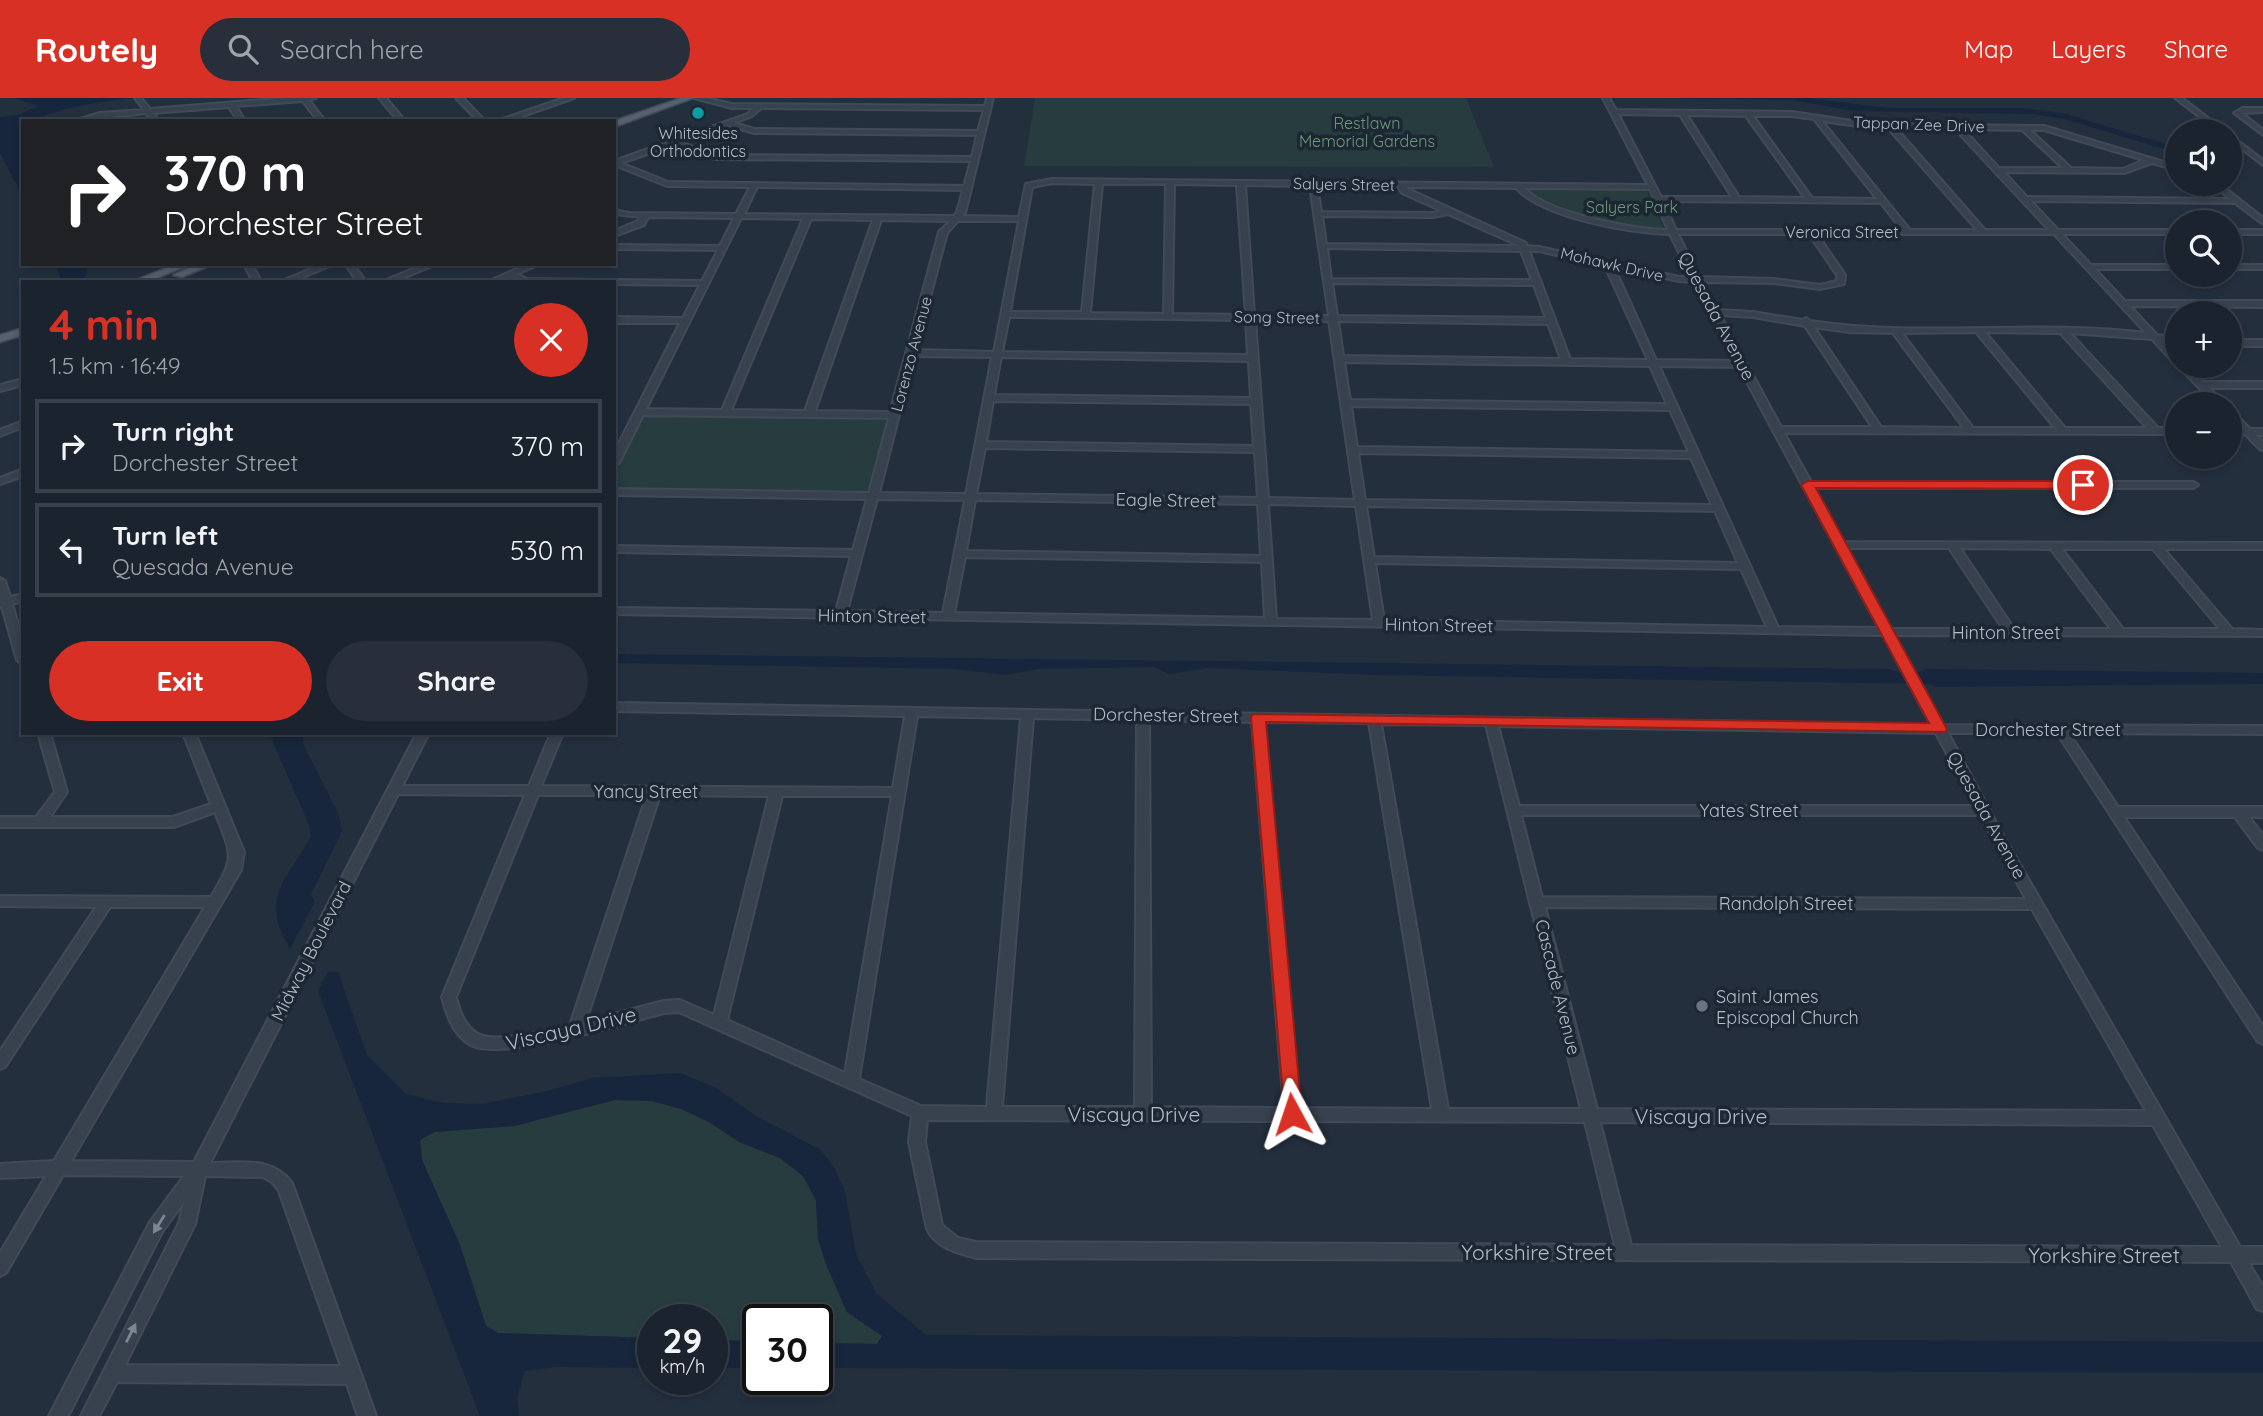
<!DOCTYPE html>
<html lang="en">
<head>
<meta charset="utf-8">
<style>
	body { margin:0; font-family:Quicksand,sans-serif; background:#282f3a; color:#f1f3f6; height:100vh; display:flex; flex-direction:column; font-size:26px; white-space:nowrap }
	* { box-sizing:border-box; margin:0 }
	p { font-size:23px; color:#a0a4aa }
	.icon { flex:none; width:38px; height:38px; fill:none; stroke:currentColor; stroke-width:2; stroke-linecap:round; stroke-linejoin:round }
	.map { position:relative; flex:1; overflow:hidden }
	.panel { position:absolute; left:21px; top:182px; width:595px; height:455px; display:flex; flex-direction:column; background:#1b232e; border-radius:0px; box-shadow:0 4px 10px #0003,0 0 0 2px #39404a }
	.panel>* { flex:none }
	.hud { position:absolute; left:21px; top:21px; width:595px; height:147px; border-radius:0px; box-shadow:0 4px 10px #0003,0 0 0 2px #39404a; background:#202124; color:#fff; overflow:hidden }
	.tools { position:absolute; left:2165px; top:21px; display:grid; gap:14px }
	.tools a { display:grid; place-items:center; width:77px; height:77px; border-radius:50%; background:#1b232e; box-shadow:0 4px 10px #0003,0 0 0 2px #39404a; font-size:35px }
	.speed { position:absolute; left:637px; top:1206px; display:flex; gap:14px; font-size:35px; font-weight:700; text-align:center }
	.speed>* { display:grid; place-content:center; width:91px; height:91px; border-radius:50%; background:#1b232e; box-shadow:0 4px 10px #0003,0 0 0 2px #39404a; line-height:1 }
	.speed small { font-size:18px; font-weight:400 }
	.speed .limit { border:4px solid #111; border-radius:10px; background:#fff; color:#111 }
	.pin { position:absolute; display:grid; place-items:center; width:60px; height:60px; color:#fff; margin:-30px; border:4px solid #fff; border-radius:50%; box-shadow:0 2px 7px #0007 }
	.me { position:absolute; width:77px; margin:-38px; rotate:355deg; stroke-linejoin:round; filter:drop-shadow(0 0 5px #0008) }
	.turn { display:flex; align-items:center; gap:24px; height:147px; padding:0 28px; font-size:32px }
	.turn .icon { width:91px; height:91px; stroke-width:2.5 }
	.turn b { display:block; font-size:49px; line-height:60px }
	.round { display:grid; place-items:center; flex:none; width:74px; height:74px; border-radius:37px; background:#282f3a }
	.head { display:flex; align-items:center; justify-content:space-between; height:119px; padding:0 28px }
	h1 { font-size:42px; font-weight:700; line-height:52px; color:#d93025 }
	.cta { display:flex; gap:14px; margin-top:auto; padding:14px 28px }
	.cta a { flex:1; height:80px; border-radius:42px; background:#d93025; color:#fff; font-size:28px; font-weight:700; line-height:80px; text-align:center }
	.cta a+a { background:#282f3a; color:#f1f3f6 }
	ul { padding:0; list-style:none }
	li { display:flex; align-items:center; gap:21px; height:94px; margin:0 14px 10px; padding:0 14px; border:4px solid #39404a; border-radius:0px }
	li div { flex:1 }
	li b { display:block; font-size:26px }
	li em { font-style:normal }
	header { display:flex; align-items:center; gap:42px; box-sizing:border-box; height:98px; padding:0 35px; background:#d93025; color:#fff }
	header strong { font-size:33px }
	nav { display:flex; gap:38px; margin-inline-start:auto; font-size:24px }
	.search { width:490px; height:63px; background:#282f3a; display:flex; align-items:center; gap:18px; box-sizing:border-box; padding:0 24px; border-radius:38px; color:#a0a4aa; font-size:26px }
	.map>svg:first-child { display:block }
	.green { fill:#263c3f }
	.water { fill:#17263c }
	.lines { fill:none; stroke-linecap:round; stroke-linejoin:round }
	.minor-casing { stroke:#414a57; stroke-width:4 }
	.major-casing { stroke:#414a57; stroke-width:3 }
	.minor { fill:#38414e; fill-rule:evenodd }
	.major { fill:#56606e; fill-rule:evenodd }
	.oneway { fill:#7c8592 }
	.route { fill:#d93025; stroke:#8d1f18; stroke-width:2 }
	.culture-dot { fill:#0f9aa8; stroke:#1d2633; stroke-width:2.5 }
	.worship-dot { fill:#6b7280; stroke:#1d2633; stroke-width:2.5 }
	.labels { text-anchor:middle; dominant-baseline:central; stroke-width:7; stroke-linejoin:round; paint-order:stroke }
	.far-park-label { font-size:16px; fill:#6b9a76; stroke:#1d2633 }
	.far-street-label { font-size:16px; fill:#b4bcc9; stroke:#1d2633 }
	.far-poi-label { font-size:16px; fill:#b4bcc9; stroke:#1d2633 }
	.street-label { font-size:18px; fill:#b4bcc9; stroke:#1d2633 }
	.poi-label { font-size:18px; fill:#b4bcc9; stroke:#1d2633; text-anchor:start }
	.near-street-label { font-size:21px; fill:#b4bcc9; stroke:#1d2633 }
</style>
</head>
<body>
<header>
<strong>Routely</strong>
<div class="search"><svg class="icon" aria-label="search" viewBox="0 0 24 24"><circle cx="10" cy="10" r="6"/><path d="M15 15l6 6"/></svg>Search here</div>
<nav><a>Map</a><a>Layers</a><a>Share</a></nav>
</header>
<div class="map">
<svg width="2263" height="1318" viewBox="0 0 2263 1318">
	<rect width="100%" height="100%" fill="#242f3e"/>
	<!-- green -->
	<path class="green" d="M1035,0H1466L1494,69L1024,68Z
		M1529,89L1646,91L1664,131C1617,131 1570,113 1528,95L1524,92Z
		M644,316L890,319L870,393L614,390V379Z
		M615,1002L652,1003L681,1011L709,1024L739,1044L780,1060L803,1078L816,1102L818,1141L826,1166L847,1214L882,1238L878,1246L817,1245V1222H758V1243L712,1242V1222H653V1240L498,1235L486,1228L460,1147L422,1062L420,1042L434,1034L514,1028Z"/>
	<!-- water -->
	<path class="water" d="M14,0H137C113,2 89,5 65,11C50,14 39,23 23,23V99L0,55V19L18,17L38,8Z
		M1664,0H1809L1888,10H2021L2062,15L2177,49V55L2064,21L2033,16L1853,13L1792,2Z
		M55,166H85L87,173L83,184H62Z
		M614,556L1891,571C1899,576 1918,576 1926,571L2263,575V586L1936,589L1930,586L1377,577L1207,570L1169,576L1154,569L1037,571L1005,577L956,571L614,565Z
		M269,635H304L303,646L338,715L342,733L311,797L315,804L290,851C259,799 286,784 311,738L309,727Z
		M328,873L338,874L367,957L406,996L443,1005L482,1006L547,993L592,980L680,975L716,990L756,1018L821,1052L835,1071L845,1093L856,1156L876,1195L926,1237L2263,1244V1275L817,1270V1245L877,1246L882,1238L847,1214L826,1166L818,1141L816,1102L803,1078L780,1060L739,1044L709,1024L681,1011L652,1003L615,1002L514,1028L434,1034L420,1042L422,1062L460,1147L486,1228L498,1235L653,1240V1270L556,1269L525,1273L517,1299L519,1318H480L318,893Z
		M712,1242L758,1243V1270H712Z"/>
	<g class="lines">
		<!-- minor casing -->
		<g class="minor-casing">
			<path id="minor" d="M135,0H141L150,11L288,0H316L309,2L325,23H318L303,3L236,8L245,23H238L229,9L153,15L159,23H152L146,15L74,23L100,15L144,12Z
				M379,0H386L405,23H398Z
				M456,0H463L485,23H478Z
				M564,0H574L508,23H497Z
				M694,0H706L732,6L985,8L987,0H993L965,115L962,118L1019,119L1026,86L1052,81L1648,87L1603,0H1609L1616,12L1792,14L1872,26L2044,28L2177,68V72L2152,65L2124,75L2004,74L2027,99L2230,101L2212,86H2220L2263,120V126L2235,105L2031,103L2058,132H2177V136H2062L2091,167H2177V171H2095L2125,203H2263V209L2130,208L2157,237L2177,239V245L2163,243L2177,258V266L2174,265L2152,241L2070,235L2158,330H2177V336L1784,335L1811,384H2193L2198,387L2193,390H1814L1843,444L2263,445V451H2164L2232,531L2263,532V538L1894,537L1943,627L2263,628V636L2069,635L2118,709H2263V719H2249L2263,737V752L2258,750L2235,719H2124L2263,928V946L2258,944L2057,635H1948L2000,732L2240,1149H2263V1165H2249L2263,1189V1213L2257,1211L2231,1164L976,1160C958,1155 936,1150 927,1131L909,1044L912,1018L679,914L664,915C624,925 508,962 473,948C455,940 446,916 442,899L525,697L398,696L210,1065C241,1065 272,1058 292,1085L376,1318H358L347,1286L117,1284L99,1318H81L179,1125L184,1104L162,1134L68,1318H49L150,1124L184,1078L63,1077L6,1175L0,1178V1155L46,1078L0,1080V1066L54,1063L205,809H110L5,969L0,971V953L96,809L0,808V798L211,799C236,757 232,758 215,714L174,729H0V719H36L55,694L38,635H50L67,694L50,719H173L211,706L183,635H195L244,754L241,772L71,1063L194,1064L417,635H429L402,688H529L551,635H563L541,688L893,690L905,618L614,613V605L1931,627L1883,537L614,516V510L836,513L851,458L614,454V448L853,452L867,401L614,397V391L869,395L889,320L643,317L619,365L614,368V355L680,225H614V219L683,220L700,187L614,186V184H610L614,182L702,183L718,152L614,151V147L720,148L734,120L648,119L644,127L614,138V133L638,123L641,119L614,116V112L629,115L736,116L750,89L667,88L614,67V63L748,16L753,10H732ZM761,10L984,12L978,33L754,31L734,25L752,18ZM1618,16L1680,17L1732,99H1661ZM1687,17L1746,18L1805,100L1739,99ZM1753,18H1792L1814,21L1877,101L1812,100ZM1822,23L1872,30H1888L1977,132H1910ZM727,27L754,35L977,37L972,59L716,57L679,44ZM1896,30L1955,31L2049,132H1985ZM1963,31L2022,32L2063,70H1999ZM2030,32H2044L2144,62L2123,71L2071,70ZM673,47L715,61L971,63L964,88L668,84L621,65ZM1052,85L1095,86L1082,214H1010L1032,89ZM1102,86H1166L1164,216L1090,215ZM1174,86L1237,87L1246,217L1172,216ZM1245,87L1310,88L1329,218L1254,217ZM1317,88L1398,89L1402,95L1442,113L1433,115L1321,114ZM757,89L963,92L957,114L954,118L744,116ZM1406,89L1516,90C1542,119 1631,136 1670,136L1691,179H1679L1539,149L1527,148L1526,145L1408,91ZM1524,90L1650,91L1668,132C1635,132 1547,115 1524,90ZM1663,103L1881,105L1902,132H1676ZM1448,116L1520,148L1326,146L1322,118L1433,119ZM741,120L803,121L722,312L646,311ZM811,121L873,122L805,313L731,312ZM881,122L950,123L939,134L890,314L815,313ZM958,123H1019L994,254L916,252L947,135ZM1678,136H1809L1837,177V183L1820,187L1775,181L1699,179ZM1817,136H2054L2146,235C2035,221 1921,240 1810,223L1806,220L1802,222L1753,214L1717,212L1702,184L1775,185L1820,191L1844,186L1845,177ZM1327,150L1521,153L1532,182L1331,181ZM1529,153H1539L1605,168L1648,262L1570,261ZM1614,169L1679,183L1694,184L1736,263L1656,262ZM1332,185L1534,187L1546,220L1337,218ZM1720,217L1753,219L1805,228L1872,329H1781ZM1009,219L1246,222L1248,257L1002,254ZM1255,222L1329,223L1355,402L1268,400ZM1338,223L1548,226L1561,261L1343,258ZM1814,229L1849,234L1893,235L1964,330L1881,329ZM1976,234L2055,330H1973L1902,235ZM1985,234L2060,235L2147,330H2065ZM914,258L992,259L966,396L879,395ZM1001,259L1249,263L1251,300L994,297ZM1344,264L1650,268L1667,306L1350,302ZM1659,268L1739,269L1879,530L1778,529ZM993,303L1251,306L1254,348L986,344ZM1351,308L1670,312L1689,354L1357,349ZM985,350L1255,354L1258,400L976,396ZM1358,355L1691,360L1712,407L1365,402ZM877,401L965,402L943,515L847,513ZM975,402L1258,406L1261,458L966,453ZM1268,406L1356,408L1373,522L1276,521ZM1366,408L1715,413L1738,465L1374,459ZM1847,450H1949L2003,531H1891ZM1960,450L2051,451L2111,531H2014ZM2062,451H2153L2220,531H2123ZM965,459L1262,464L1265,520L954,515ZM1375,465L1741,471L1767,529L1384,522ZM917,618L1021,620L987,1009L921,1008L859,981ZM1033,620L1137,622L1135,1009H1002ZM1149,622L1252,624L1284,1010L1151,1009ZM1264,624L1369,625L1432,1011L1299,1010ZM1381,626L1486,627L1581,1011H1448ZM1498,628L1936,635L1975,708H1519ZM538,697H647L570,927C551,931 495,946 478,936C465,929 459,912 456,899ZM660,697L769,698L714,917L680,902L664,903L586,923ZM782,698H892L845,975L727,922ZM1521,717H1980L2026,801L1542,799ZM1545,809L2032,811L2146,1013L1597,1011ZM927,1022L1585,1024L1615,1147L976,1144L958,1140L942,1127L925,1044ZM1600,1024L2153,1027L2222,1149L1631,1147ZM205,1078L263,1079L272,1084L279,1093L341,1268L125,1267L195,1126Z
				M2175,0H2182L2225,33H2218Z
				M2243,10H2263V14L2242,15L2263,32V37L2234,15Z
				M2230,37L2263,62V67L2230,42Z
				M2230,132H2263V136H2230Z
				M244,166H252L261,184H253Z
				M322,166H334L292,184H280Z
				M345,166H353L366,184H358Z
				M425,166H437L393,184H381Z
				M528,166H540L517,176L527,181L591,182L595,184H521L510,179L499,184H487Z
				M2230,167H2263V171H2230Z
				M2230,242H2263V248H2230Z
				M2178,268H2187L2203,284H2263V290H2209L2225,306H2215Z
				M23,281V287L0,293V287Z
				M2230,313L2233,314L2250,331H2263V337H2256L2263,344V352L2260,351L2245,336H2230V330H2239L2230,321Z
				M23,323V329L0,338V332Z
				M23,371V378L0,386V380Z
				M0,480L5,483L10,499L23,496V503L12,506L23,542V566L17,562L2,509H0Z"/>
		</g>
		<!-- major casing -->
		<g class="major-casing">
			<path id="major" d="M681,0H693L614,29V23Z
				M176,166H191L147,184H132Z
				M198,166H213L182,179L173,177Z
				M23,230V237L0,244V237Z"/>
		</g>
		<!-- minor -->
		<use href="#minor" class="minor"/>
		<!-- major -->
		<use href="#major" class="major"/>
	</g>
	<!-- one-way arrows -->
	<defs><path id="oneway-solid" d="M-6-.8H1V-3.2L6.5 0L1 3.2V.8H-6Z" transform="scale(1.75)"/></defs>
	<g class="oneway">
		<use href="#oneway-solid" transform="translate(159 1126) rotate(122)"/>
		<use href="#oneway-solid" transform="translate(131 1235) rotate(-63)"/>
	</g>
	<!-- route -->
	<path class="route" d="M1808,383H2083L2089,387L2083,391L1816,390L1947,631L1945,634L1266,624L1302,1016L1299,1022L1292,1025L1285,1022L1251,619L1253,616L1929,625L1801,387Z"/>
	<!-- markers -->
	<circle class="culture-dot" cx="698" cy="15" r="7"/>
	<circle class="worship-dot" cx="1702" cy="908" r="7"/>
	<g class="labels">
		<!-- far-park labels -->
		<g class="far-park-label">
			<text x="1367" y="25">Restlawn<tspan x="1367" dy="18">Memorial Gardens</tspan></text>
			<text x="1632" y="109">Salyers Park</text>
		</g>
		<!-- far-street labels -->
		<g class="far-street-label">
			<text transform="translate(1919 26) rotate(2)">Tappan Zee Drive</text>
			<text transform="translate(1344 86) rotate(1)">Salyers Street</text>
			<text x="1842" y="134">Veronica Street</text>
			<text transform="translate(1612 166) rotate(13)">Mohawk Drive</text>
			<text transform="translate(1277 219) rotate(1)">Song Street</text>
			<text transform="translate(911 256) rotate(-75)">Lorenzo Avenue</text>
		</g>
		<!-- far-poi labels -->
		<g class="far-poi-label">
			<text x="698" y="35">Whitesides<tspan x="698" dy="18">Orthodontics</tspan></text>
		</g>
		<!-- street labels -->
		<g class="street-label">
			<text transform="translate(1717 218) rotate(62)">Quesada Avenue</text>
			<text transform="translate(1166 402) rotate(1)">Eagle Street</text>
			<text transform="translate(872 518) rotate(1)">Hinton Street</text>
			<text transform="translate(1439 527) rotate(1)">Hinton Street</text>
			<text x="2006" y="534">Hinton Street</text>
			<text transform="translate(1166 617) rotate(1)">Dorchester Street</text>
			<text x="2048" y="631">Dorchester Street</text>
			<text x="646" y="693">Yancy Street</text>
			<text x="1749" y="712">Yates Street</text>
			<text transform="translate(1987 717) rotate(61)">Quesada Avenue</text>
			<text x="1786" y="805">Randolph Street</text>
			<text transform="translate(311 853) rotate(-63)">Midway Boulevard</text>
			<text transform="translate(1558 889) rotate(76)">Cascade Avenue</text>
		</g>
		<!-- poi labels -->
		<g class="poi-label">
			<text x="1716" y="898">Saint James<tspan x="1716" dy="21">Episcopal Church</tspan></text>
		</g>
		<!-- near-street labels -->
		<g class="near-street-label">
			<text transform="translate(571 930) rotate(-13)">Viscaya Drive</text>
			<text x="1134" y="1016">Viscaya Drive</text>
			<text x="1701" y="1018">Viscaya Drive</text>
			<text x="1537" y="1154">Yorkshire Street</text>
			<text x="2104" y="1157">Yorkshire Street</text>
		</g>
	</g>
</svg>
<div class="tools">
<a><svg class="icon" aria-label="sound" viewBox="0 0 24 24"><path d="M4 9h4l5-4v14l-5-4H4zM17 9q2 3 0 6"/></svg></a>
<a><svg class="icon" aria-label="search" viewBox="0 0 24 24"><circle cx="10" cy="10" r="6"/><path d="M15 15l6 6"/></svg></a>
<a>+</a>
<a>−</a>
</div>
<div class="speed"><div>29<small>km/h</small></div><div class="limit">30</div></div>
<div class="pin" style="left:2083px;top:387px;background:#d93025"><svg class="icon" aria-label="arrive" viewBox="0 0 24 24"><path d="M6 21V4h12l-3 4 3 4H6"/></svg></div>
<svg class="me" style="left:1292px;top:1016px" viewBox="-20 -20 40 40"><path d="M0-17L14 15 0 8-14 15z" fill="#d93025" stroke="#fff" stroke-width="4"/></svg>
<div class="hud">
<div class="turn"><svg class="icon" aria-label="right" viewBox="0 0 24 24"><path d="M7 20v-9h11M14 6l5 5-5 5"/></svg><div><b>370 m</b>Dorchester Street</div></div>
</div>
<section class="panel">
<div class="head"><div><h1>4 min</h1><p>1.5 km · 16:49</p></div><a class="round" style="background:#d93025;color:#fff"><svg class="icon" aria-label="close" viewBox="0 0 24 24"><path d="M6 6l12 12M18 6L6 18"/></svg></a></div>
<ul>
<li><svg class="icon" aria-label="right" viewBox="0 0 24 24"><path d="M7 20v-9h11M14 6l5 5-5 5"/></svg><div><b>Turn right</b><p>Dorchester Street</p></div><em>370 m</em></li>
<li><svg class="icon" aria-label="left" viewBox="0 0 24 24"><path d="M17 20v-9H6M10 6l-5 5 5 5"/></svg><div><b>Turn left</b><p>Quesada Avenue</p></div><em>530 m</em></li>
</ul>
<div class="cta"><a>Exit</a><a>Share</a></div>
</section>
</div>
</body>
</html>
